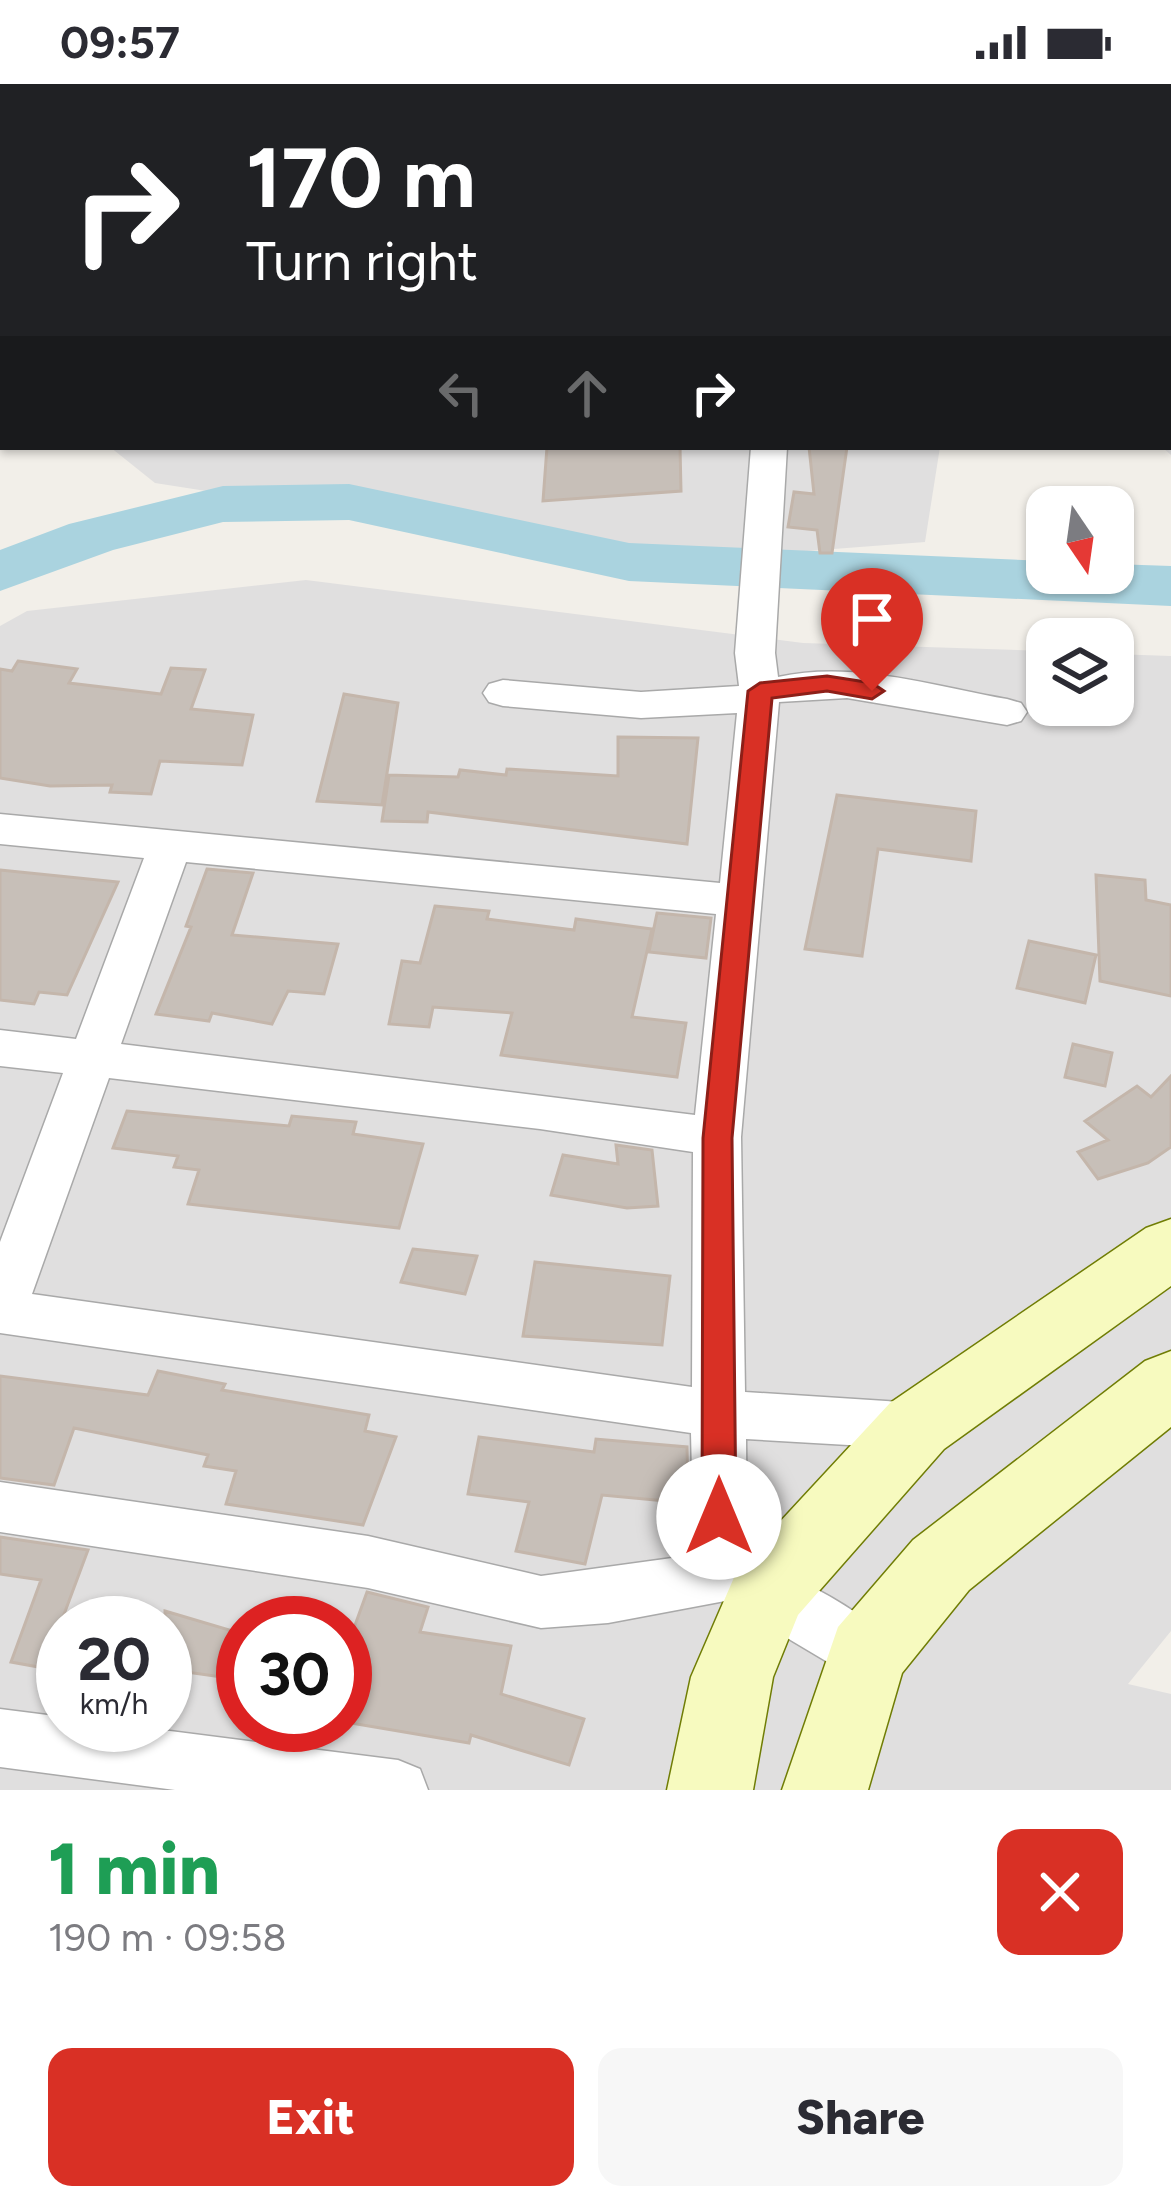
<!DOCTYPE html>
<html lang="en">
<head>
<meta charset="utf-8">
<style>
	body { margin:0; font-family:Figtree,sans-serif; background:#f7f7f7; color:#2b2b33; height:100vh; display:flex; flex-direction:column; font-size:45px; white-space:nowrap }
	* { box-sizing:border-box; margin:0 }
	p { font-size:39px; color:#7c7c81 }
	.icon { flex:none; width:66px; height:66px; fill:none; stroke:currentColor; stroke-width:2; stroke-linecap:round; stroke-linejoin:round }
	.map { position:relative; height:1706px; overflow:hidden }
	.sheet { display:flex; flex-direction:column; background:#fff; flex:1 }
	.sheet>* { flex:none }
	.banner { position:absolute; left:0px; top:0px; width:1173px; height:366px; box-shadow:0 3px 9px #0004; background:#202124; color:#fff; overflow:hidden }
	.needle { width:78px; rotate:167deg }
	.buttons { position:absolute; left:1026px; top:402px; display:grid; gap:24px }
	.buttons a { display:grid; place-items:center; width:108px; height:108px; border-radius:24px; background:#fff; box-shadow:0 3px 9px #0004; font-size:60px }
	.speed { position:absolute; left:36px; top:1512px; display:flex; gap:24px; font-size:60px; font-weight:700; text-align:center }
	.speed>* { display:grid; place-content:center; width:156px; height:156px; border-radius:50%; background:#fff; box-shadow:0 3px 9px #0004; line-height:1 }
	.speed small { font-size:30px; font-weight:400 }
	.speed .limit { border:18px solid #d22; background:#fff; color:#111 }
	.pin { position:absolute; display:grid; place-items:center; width:102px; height:102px; color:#fff; margin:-123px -51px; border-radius:50% 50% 50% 0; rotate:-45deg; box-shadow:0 0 12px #0007 }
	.pin .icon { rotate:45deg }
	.me { position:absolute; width:132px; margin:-66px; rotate:0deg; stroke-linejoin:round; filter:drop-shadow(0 0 9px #0008) }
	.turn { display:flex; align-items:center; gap:42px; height:252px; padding:0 48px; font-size:54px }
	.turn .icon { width:156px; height:156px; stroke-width:2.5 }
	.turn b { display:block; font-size:84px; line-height:102px }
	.lanes { display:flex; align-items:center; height:114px; padding:0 48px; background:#0003; justify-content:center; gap:60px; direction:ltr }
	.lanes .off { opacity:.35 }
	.round { display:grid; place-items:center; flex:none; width:126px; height:126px; border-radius:24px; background:#f7f7f7 }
	.headline { display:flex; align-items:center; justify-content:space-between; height:204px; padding:0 48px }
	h1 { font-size:72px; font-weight:800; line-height:90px; color:#1e9e55 }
	.action { display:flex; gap:24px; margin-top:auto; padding:24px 48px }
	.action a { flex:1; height:138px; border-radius:24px; background:#d93025; color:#fff; font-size:48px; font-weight:800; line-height:138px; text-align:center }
	.action a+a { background:#f7f7f7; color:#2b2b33 }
	.status { display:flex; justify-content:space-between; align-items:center; height:84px; padding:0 60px; background:#fff; direction:ltr }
	.status svg { height:33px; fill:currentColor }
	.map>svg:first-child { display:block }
	.residential { fill:#e0dfdf; fill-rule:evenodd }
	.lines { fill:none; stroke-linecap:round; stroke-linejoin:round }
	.river { fill:#aad3df; fill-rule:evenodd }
	.building { fill:#c7bfb8; stroke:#c4b6ab; stroke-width:3 }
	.street-casing { stroke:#a9a9a9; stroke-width:3 }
	.secondary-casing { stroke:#707d05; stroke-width:3 }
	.primary-casing { stroke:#a06b00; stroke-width:3 }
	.street { fill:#fff; fill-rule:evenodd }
	.secondary { fill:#f7fabf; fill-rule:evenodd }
	.primary { fill:#fcd6a4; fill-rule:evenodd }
	.route { fill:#d93025; stroke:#8d1f18; stroke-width:3 }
</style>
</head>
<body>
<div class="status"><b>09:57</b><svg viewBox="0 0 49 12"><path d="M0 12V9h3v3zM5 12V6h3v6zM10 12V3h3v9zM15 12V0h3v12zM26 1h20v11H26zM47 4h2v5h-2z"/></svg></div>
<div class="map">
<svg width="1171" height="1706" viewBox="0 0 1171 1706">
	<rect width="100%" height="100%" fill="#f2efe9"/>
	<!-- residential -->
	<path class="residential" d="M826,0H1171V371L1162,363H1170V3H819Z
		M110,363H940L925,458L665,478L155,399Z
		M306,496L803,559L1047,567V621H1113V570L1171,572V1547L1128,1600L1171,1610V1706H0V542L27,527ZM63,1539H165V1641H63ZM243,1539H345V1641H243Z"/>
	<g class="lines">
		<!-- river -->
		<path class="river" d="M349,400L629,459L1047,477V489H1113V480L1171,482V522L629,497L349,436L223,438L113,466L0,507V466L69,440L223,402Z"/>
	</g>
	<!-- building -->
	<path class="building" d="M547,363H680L681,407L543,417Z
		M809,363H847L832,469H820L817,446L788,443L794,408L814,410Z
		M18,577L77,585L69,599L161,610L171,584L205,586L191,625L253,631L242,681L160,677L151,710L110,708L112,701L50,702L0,694V585L12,587Z
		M344,610L398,619L382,721L317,717Z
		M618,653L698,654L687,760L428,728L427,738L382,737L389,691L458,693L460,686L506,691L507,685L618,692Z
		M837,711L976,727L971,777L878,765L862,872L805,865Z
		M207,785L253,789L232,851L338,860L324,910L288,907L272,940L212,929L209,937L156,930L191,843L186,842Z
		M0,786L118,798L67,911L39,908L34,920L0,916Z
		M1096,791L1145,796L1146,816L1171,821V912L1100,897Z
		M435,822L489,827L487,835L574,846L576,835L652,845L632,933L686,939L677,993L501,971L512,929L433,923L429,943L389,940L402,877L420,879Z
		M657,829L711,834L706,874L649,868Z
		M1029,857L1096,871L1085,919L1017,904Z
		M1073,960L1112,969L1105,1002L1065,993Z
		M1171,992V1063L1148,1079L1098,1095L1078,1068L1108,1056L1085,1037L1137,1002L1151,1013Z
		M127,1027L289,1042L292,1032L356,1038L353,1050L423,1060L399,1144L345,1138L188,1120L199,1086L174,1083L178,1072L113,1064Z
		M616,1061L652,1066L658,1122L627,1124L551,1111L563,1071L618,1080Z
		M413,1165L477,1172L465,1210L401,1198Z
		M535,1178L670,1192L662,1261L523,1252Z
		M158,1287L225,1300L222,1306L369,1331L365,1347L396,1353L363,1441L226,1420L236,1387L204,1382L208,1371L74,1344L54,1401L0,1394V1292L148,1311Z
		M479,1353L594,1368L596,1355L687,1363L688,1419L602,1411L585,1480L516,1467L529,1418L468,1410Z
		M0,1453L88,1466L44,1584L11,1578L41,1496L0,1490Z
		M367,1508L428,1523L420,1548L511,1562L501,1610L584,1635L569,1681L471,1651L469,1659L345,1638V1542L354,1544Z
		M165,1527L243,1550V1596L165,1585Z"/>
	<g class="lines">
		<!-- street casing -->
		<g class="street-casing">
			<path id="street" d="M751,363H787L775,569L778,593C853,576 933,602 1007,615L1021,619L1027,628L1021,637L1007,641L847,614L779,618L741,1053L745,1308L917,1319L936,1325L944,1342L936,1359L917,1365L746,1355L747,1458L751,1475C791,1491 879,1531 896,1570L888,1589L867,1597L846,1589L725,1517L608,1539L541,1544L368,1504L0,1448V1398L368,1452L541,1492L694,1471L691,1349L0,1249V1158L63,989L0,982V946L76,955L144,774L0,760V730L720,799L737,629L641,634L503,622L489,618L483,609L489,600L503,596L641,608L739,602L735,569ZM186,778L716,830L695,1031L121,960ZM109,994L540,1045L693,1068L692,1303L32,1210Z
				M0,1625L63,1633V1641H123L398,1676L420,1685L428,1706H175L0,1683Z"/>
		</g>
		<!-- secondary casing -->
		<g class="secondary-casing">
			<path id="secondary" d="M1170,54H1171V80H1170Z
				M1171,1135V1202L944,1365L798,1531L773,1593L753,1706H667L691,1593L739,1482L890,1319L1146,1144Z
				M1171,1267V1343L969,1506L902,1589L868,1706H782L838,1543L913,1456L1145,1277Z"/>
		</g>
		<!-- primary casing -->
		<g class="primary-casing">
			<path id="primary" d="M3,208V238L0,239V209Z"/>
		</g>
		<!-- street -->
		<use href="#street" class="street"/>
		<!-- secondary -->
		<use href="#secondary" class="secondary"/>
		<!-- primary -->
		<use href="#primary" class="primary"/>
	</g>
	<!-- route -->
	<path class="route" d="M827,592L872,599L884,607L872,615L827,607L772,614L732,1054L736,1433L731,1443L719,1448L707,1443L702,1433L703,1054L748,607L760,599Z"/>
</svg>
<div class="buttons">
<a><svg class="needle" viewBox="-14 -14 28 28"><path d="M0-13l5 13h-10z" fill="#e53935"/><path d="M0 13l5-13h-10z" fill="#7c7c81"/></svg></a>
<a><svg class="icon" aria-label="layers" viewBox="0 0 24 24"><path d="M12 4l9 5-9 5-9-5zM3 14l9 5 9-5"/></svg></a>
</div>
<div class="speed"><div>20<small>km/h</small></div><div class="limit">30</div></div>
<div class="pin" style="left:872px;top:607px;background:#d93025"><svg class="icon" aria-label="arrive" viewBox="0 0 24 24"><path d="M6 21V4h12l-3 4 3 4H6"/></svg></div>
<svg class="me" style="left:719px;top:1433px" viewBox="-20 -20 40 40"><circle r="19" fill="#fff"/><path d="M0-13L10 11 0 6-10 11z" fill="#d93025"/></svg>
<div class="banner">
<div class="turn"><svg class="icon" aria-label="right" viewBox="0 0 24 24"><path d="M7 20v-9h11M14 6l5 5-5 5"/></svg><div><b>170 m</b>Turn right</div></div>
<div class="lanes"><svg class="icon off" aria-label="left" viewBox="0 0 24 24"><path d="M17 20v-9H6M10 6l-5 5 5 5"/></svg><svg class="icon off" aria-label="ahead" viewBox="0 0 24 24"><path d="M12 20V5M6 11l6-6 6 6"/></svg><svg class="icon" aria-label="right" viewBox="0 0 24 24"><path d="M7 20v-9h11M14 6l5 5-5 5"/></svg></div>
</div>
</div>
<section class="sheet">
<div class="headline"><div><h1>1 min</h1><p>190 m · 09:58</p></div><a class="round" style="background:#d93025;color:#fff"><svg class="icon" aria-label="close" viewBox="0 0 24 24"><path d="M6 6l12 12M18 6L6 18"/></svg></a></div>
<div class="action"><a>Exit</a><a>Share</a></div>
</section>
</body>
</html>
